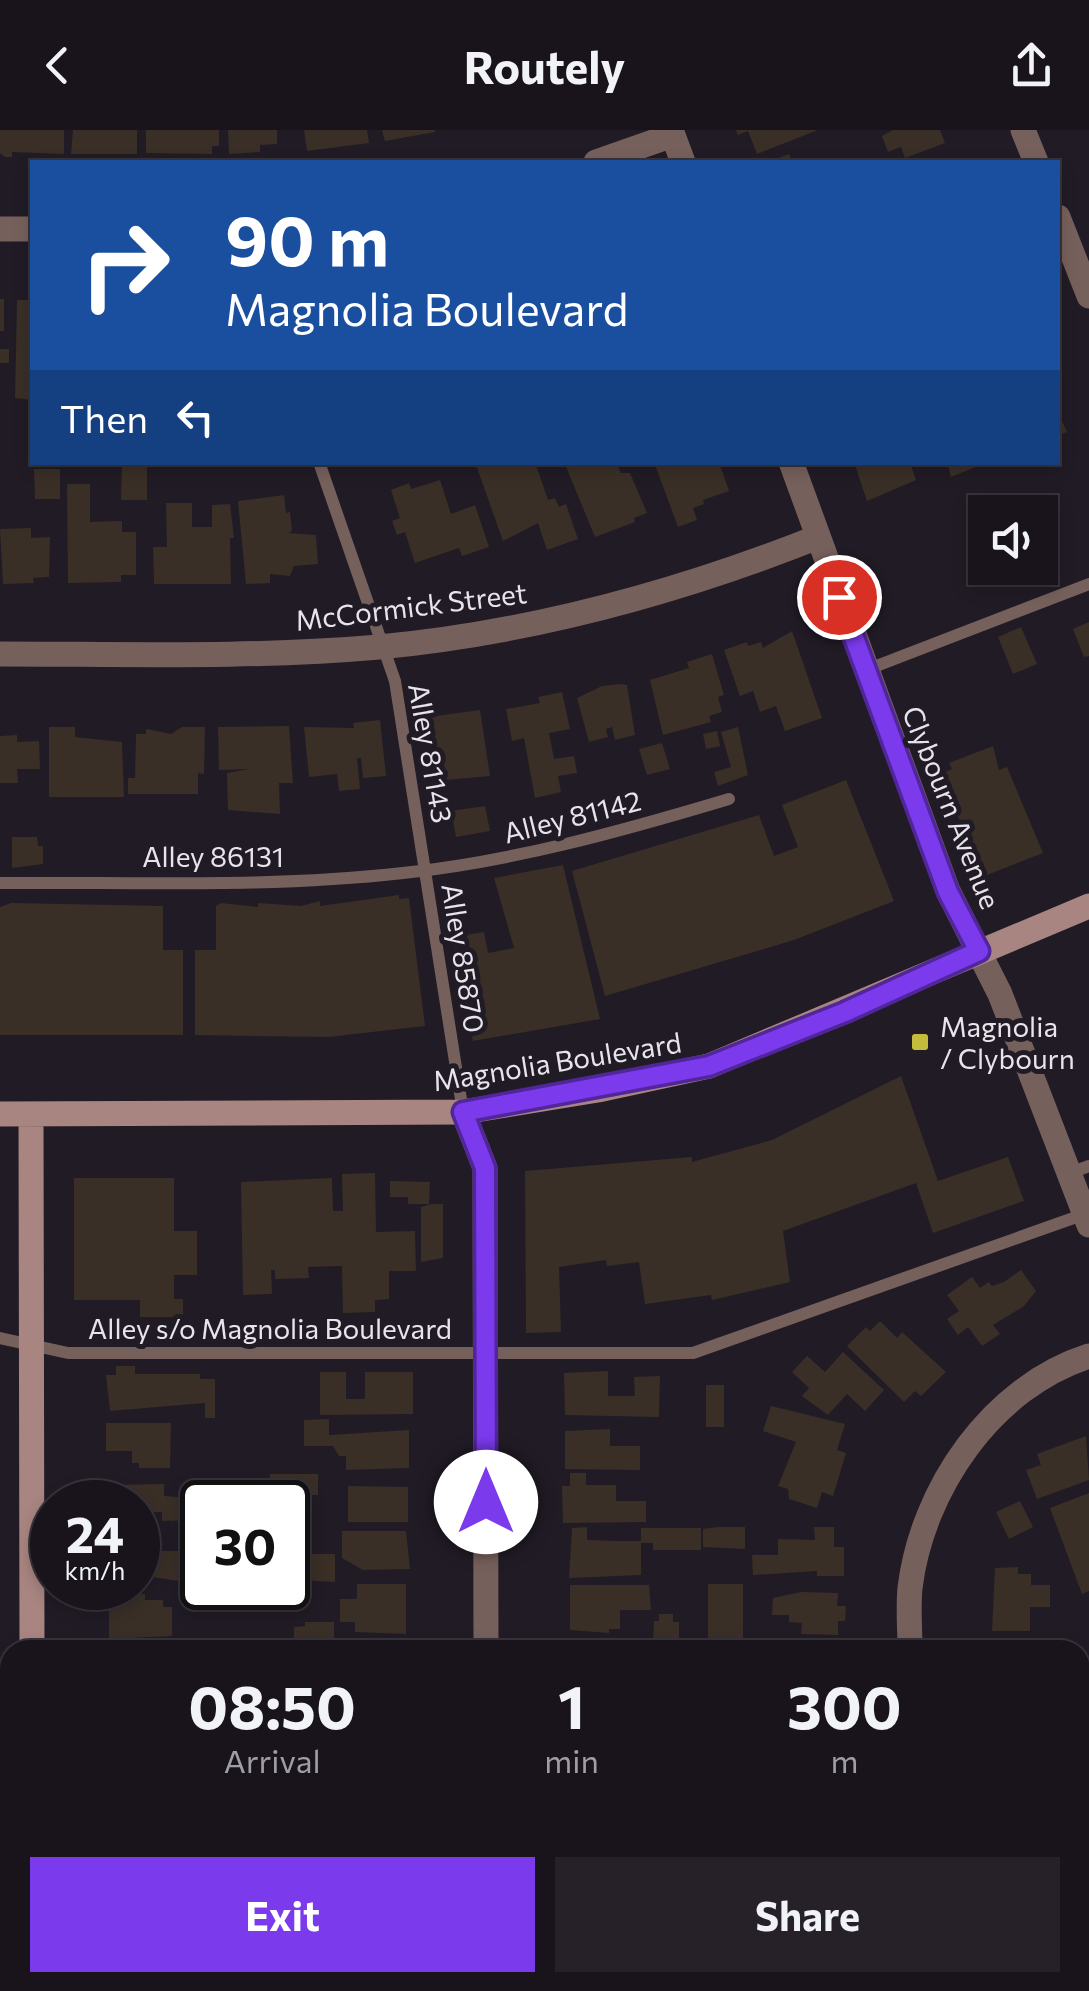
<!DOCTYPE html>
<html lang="en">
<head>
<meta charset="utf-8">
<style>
	body { margin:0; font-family:Commissioner,sans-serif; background:#262129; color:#f1f3f6; height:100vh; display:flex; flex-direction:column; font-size:38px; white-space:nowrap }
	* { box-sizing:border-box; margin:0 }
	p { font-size:32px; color:#9f9ea3 }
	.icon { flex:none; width:55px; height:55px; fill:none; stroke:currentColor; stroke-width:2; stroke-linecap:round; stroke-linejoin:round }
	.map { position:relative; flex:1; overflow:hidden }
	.side { position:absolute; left:0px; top:1510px; width:1090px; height:352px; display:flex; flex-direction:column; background:#19141c; border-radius:30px 30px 0 0; box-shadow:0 5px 15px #0003,0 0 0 2px #37333b }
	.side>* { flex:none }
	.guide { position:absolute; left:30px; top:30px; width:1030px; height:305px; border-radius:0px; box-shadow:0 5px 15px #0003,0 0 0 2px #37333b; background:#1a4fa0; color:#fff; overflow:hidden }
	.tools { position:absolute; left:968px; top:365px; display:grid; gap:20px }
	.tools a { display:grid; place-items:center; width:90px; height:90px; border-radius:0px; background:#19141c; box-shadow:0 5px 15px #0003,0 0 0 2px #37333b; font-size:50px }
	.speed { position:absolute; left:30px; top:1350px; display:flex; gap:20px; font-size:50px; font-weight:700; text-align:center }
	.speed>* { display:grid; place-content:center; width:130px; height:130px; border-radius:50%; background:#19141c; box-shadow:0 5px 15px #0003,0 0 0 2px #37333b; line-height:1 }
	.speed small { font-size:25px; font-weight:400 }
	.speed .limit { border:5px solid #111; border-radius:15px; background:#fff; color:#111 }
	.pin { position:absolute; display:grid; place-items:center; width:85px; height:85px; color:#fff; margin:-42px; border:5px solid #fff; border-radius:50%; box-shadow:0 2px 10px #0007 }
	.me { position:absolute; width:110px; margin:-55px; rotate:0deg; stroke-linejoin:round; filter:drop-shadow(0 0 8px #0008) }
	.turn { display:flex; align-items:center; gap:35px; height:210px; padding:0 30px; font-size:45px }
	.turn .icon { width:130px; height:130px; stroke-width:2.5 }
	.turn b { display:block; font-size:70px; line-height:85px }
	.then { display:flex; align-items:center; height:95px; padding:0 30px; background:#0003; gap:20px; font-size:38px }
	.eta { display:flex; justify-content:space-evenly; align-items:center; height:170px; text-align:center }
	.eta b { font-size:60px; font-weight:700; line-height:70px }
	.button { display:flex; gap:20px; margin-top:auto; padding:20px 30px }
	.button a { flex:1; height:115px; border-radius:0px; background:#7c3aed; color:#fff; font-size:40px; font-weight:700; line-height:115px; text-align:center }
	.button a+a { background:#262129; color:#f1f3f6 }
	header { display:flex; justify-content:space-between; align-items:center; height:130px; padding:0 30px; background:#19141c; font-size:45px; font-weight:700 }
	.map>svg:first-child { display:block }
	.building { fill:#392f27 }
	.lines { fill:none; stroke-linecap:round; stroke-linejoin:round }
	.lane { stroke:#76605c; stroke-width:12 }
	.street { stroke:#76605c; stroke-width:25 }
	.secondary { stroke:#a88580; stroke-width:25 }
	.route-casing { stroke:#51269a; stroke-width:25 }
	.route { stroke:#7c3aed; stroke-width:18 }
	.poi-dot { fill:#c6bc3c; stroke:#211b25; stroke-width:4 }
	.labels { text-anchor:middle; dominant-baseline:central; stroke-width:10; stroke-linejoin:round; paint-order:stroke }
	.street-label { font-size:28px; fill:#e8e4eb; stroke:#211b25 }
	.poi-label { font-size:28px; fill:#e8e4eb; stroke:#211b25; text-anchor:start }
</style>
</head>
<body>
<header><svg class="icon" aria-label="back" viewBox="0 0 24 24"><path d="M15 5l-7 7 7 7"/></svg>Routely<svg class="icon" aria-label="share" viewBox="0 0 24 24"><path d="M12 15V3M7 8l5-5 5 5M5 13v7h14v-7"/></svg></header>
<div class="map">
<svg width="1089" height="1861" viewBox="0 0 1089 1861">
	<rect width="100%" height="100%" fill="#211b25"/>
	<!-- building -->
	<path class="building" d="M0,0H64V24L12,22V27H5L0,23Z
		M73,0H137V24H71Z
		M146,0H219V16H212V24L146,23Z
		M228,0H277V14L260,15V22L229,24Z
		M304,0H367L369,13L307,21Z
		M382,0H435V2L385,11Z
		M736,0H818L757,24L748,1L738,5Z
		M893,0H940L945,13L905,28L901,17L888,22L882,6Z
		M789,24L792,32H768Z
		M0,169H4V201H0Z
		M17,170H32V270L15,268Z
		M0,219H9V233H0Z
		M1058,282L1067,302L1058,305Z
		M122,332H147V370H121Z
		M475,332H535L548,370L555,368L559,377L566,374L578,409L547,420L538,393L503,411Z
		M564,332H616L621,343H630L647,383L634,388L635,392L595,407Z
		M654,332H719L729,361L703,370L704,374L693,378L697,390L678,397Z
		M854,332H910L916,350L867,371Z
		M947,332H974L976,337L951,347Z
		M34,339H60V369H35Z
		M440,350L451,384L475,375L489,417L462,426L459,418L415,433L405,402L397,405L392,391L400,388L391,360L409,353L411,359Z
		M67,354H90V392L122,391V402H136V445H121V452L68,453Z
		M284,365L286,383L290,382L292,401L288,403L316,405L318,434L294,436L290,446L270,444V453L246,454L238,371Z
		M166,373H192V397H212V375L230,374L234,408H230L231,454H154L153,417H167Z
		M31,398V408L50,407L49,447L33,448L34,453L3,454L0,399Z
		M1089,492V526L1084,527L1073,499Z
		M1021,497L1037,534L1013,544L998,507Z
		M792,501L822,588L785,601L776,576L760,582L753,561L740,566L724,520L747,512L748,516L761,512L763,518Z
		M712,524L724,565L718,567L722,582L709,586L711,592L663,605L650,550L689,538L687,532Z
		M619,554L627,555L635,605L615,610L612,597L606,599L608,607L589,612L577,568L602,556Z
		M562,562L570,599L549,603L554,629L574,626L577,643L558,646L561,662L535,668L524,608L512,611L506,579L540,573L538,567Z
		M480,580L490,646L446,650L442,621L426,623L421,588Z
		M380,590L386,646L363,648L361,628H357L360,659L339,661L337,644L309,647L304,597L354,598L353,593Z
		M289,596L293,653H279L280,684L228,680L227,643L249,639L219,640L218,597Z
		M49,597H75V607L122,612L124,667H49Z
		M182,597H205L204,644L198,643V664H128V648H135L136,604H146V599L171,604Z
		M738,597L748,645L718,656L714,642L731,637L721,602Z
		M717,601L720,616L706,619L703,604Z
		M17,605V612L39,611L40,639H17L18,653H0V606Z
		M662,613L670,639L647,645L639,619Z
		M993,616L999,640L1007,637L1043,723L982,747L941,644L952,639L949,633Z
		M846,650L894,771L794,810L605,866L572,741L759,685L774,726L798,717L782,675Z
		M485,676L490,701L456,707L451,681Z
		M12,707H37L38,716H43V734L12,738Z
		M181,718L182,741H160L159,719Z
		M563,735L600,889L473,911L453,807L484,802L488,823L514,818L494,748Z
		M399,765V769L409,768L425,896L328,907L195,905V820H216V776L221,773L258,777V773L301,776L320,771V776Z
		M11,773L163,776V820H183V905H0V777Z
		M901,946L938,1051L1008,1027L1024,1071L933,1103L916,1053L783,1101L790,1152L712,1170L711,1165L645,1174L639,1132L607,1136L606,1130L559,1137L561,1202L526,1203L525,1041L692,1027V1032L772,1010Z
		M375,1043L376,1102L415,1101L416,1141H389V1169L375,1170V1182L343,1183L342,1136L308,1137L309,1148L275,1149V1140H271L272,1164L243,1165L241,1052L332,1048L333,1081H343L342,1044Z
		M74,1048H174V1101H197V1145H174V1169H183V1187H140V1170H74Z
		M390,1051L430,1052L429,1074H408V1067H390Z
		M432,1074H443V1128L421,1132V1077Z
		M1021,1140L1036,1161L1024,1176L993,1195L1000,1204L982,1216L968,1197L958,1205L947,1189L959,1181L947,1165L972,1147L980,1158L989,1152L992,1156L1004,1152Z
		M880,1191L897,1208L902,1202L946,1242L921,1266L915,1261L904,1272L847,1216L866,1197L870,1201Z
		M843,1222L884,1260L865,1281L847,1264L828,1285L802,1266L809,1258L792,1242L807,1226L825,1242Z
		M116,1236H135V1244H200V1249H215V1288H205V1273L110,1281L106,1245H116Z
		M608,1241V1266H635L634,1247L660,1246L659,1287L565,1285L564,1243Z
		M320,1242H346V1269H365V1242H413V1284L320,1285Z
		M706,1255H724V1297H706Z
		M771,1276L845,1294L837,1320L846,1323L833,1366L822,1362L817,1378L789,1369L788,1359L778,1356L796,1312L763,1301Z
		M329,1289V1305L409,1300V1338L346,1340V1326H339L333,1316H304V1290Z
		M106,1293H171L170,1338H139V1333H132V1321H106Z
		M610,1299V1316H640V1340L565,1339V1301Z
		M1086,1306L1089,1350L1037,1369L1026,1340L1041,1335L1037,1324Z
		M570,1343H586V1355H616V1371H646V1392L563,1393L562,1356H570Z
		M270,1344H318V1365H270Z
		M164,1354V1366L202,1369V1390L162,1391V1382H152V1391H138V1372H113V1355Z
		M348,1356L408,1357V1392H348Z
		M1089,1363V1461L1082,1464L1050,1378Z
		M1020,1371L1033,1397L1009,1409L996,1382Z
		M587,1397V1410L613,1411H641V1398H701V1420H653V1413H641V1445L569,1448L572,1398Z
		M718,1397H745V1419L703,1417V1399Z
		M814,1397H834V1417H844V1446H817V1441L753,1445L752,1425H778V1409L815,1410Z
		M342,1401H406L410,1439L363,1440L342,1428Z
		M160,1405V1421H180L179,1451L138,1445V1406Z
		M309,1424H335V1452L299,1450V1426Z
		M1018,1437V1444H1031V1455H1050V1477H1030V1501H992L995,1438Z
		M357,1454H406V1504L355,1502V1492H340V1469H357Z
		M708,1454H743V1514H708Z
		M570,1455H649L651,1480H620V1499H609V1503L570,1500Z
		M801,1462L838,1463L837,1476H846L845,1491H838V1505L801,1504L802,1493L789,1492V1485H772L773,1468Z
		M109,1464H145V1470H163V1477H172V1506L109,1509Z
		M659,1484H673V1492H679V1517H653L654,1491H659Z
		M305,1492H334V1516L294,1514V1497L305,1496Z
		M1080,1740H1085V1770H1080Z
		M1080,1775H1089V1794H1080Z
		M1003,1852H1028V1861H1003Z
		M369,1854V1861H335V1855Z
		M561,1855H645V1861H561Z
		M414,1857V1861H375V1858Z
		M821,1857V1861H790V1858Z"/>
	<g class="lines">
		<!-- lane -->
		<path class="lane" d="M319,332L395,551L463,982
			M866,540L1089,454
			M0,753C134,752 270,758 403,743C515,731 622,701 729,669
			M1070,1043L1089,1036
			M0,1208L68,1223H693L1085,1084"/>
		<!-- street -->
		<path class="street" d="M671,0L683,32
			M1023,0L1036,32
			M596,32L673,5
			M1058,87L1089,166
			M0,99H32
			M791,332L948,761L1000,864L1089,1095
			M0,524C126,524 253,528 379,517C528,503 679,462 818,407
			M463,982L485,1038L486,1520
			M910,1520C910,1500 908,1478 910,1458C922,1359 992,1257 1089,1226
			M487,1852V1861
			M912,1852V1861"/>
		<!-- secondary -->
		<path class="secondary" d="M0,984L463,982L598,960L709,936L1089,776
			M31,984L32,1520
			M33,1852V1861"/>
	</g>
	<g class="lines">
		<!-- route casing -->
		<g class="route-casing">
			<path id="route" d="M486,1372L485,1038L463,982L709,936L845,882L979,821L948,762L839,467"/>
		</g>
		<!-- route -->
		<use href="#route" class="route"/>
	</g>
	<!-- markers -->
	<rect class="poi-dot" x="910" y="902" width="20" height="20" rx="5"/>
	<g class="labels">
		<!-- street labels -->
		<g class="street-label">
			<text transform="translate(411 476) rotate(-7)">McCormick Street</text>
			<text transform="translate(431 623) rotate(80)">Alley 81143</text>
			<text transform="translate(952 677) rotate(68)">Clybourn Avenue</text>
			<text transform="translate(572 686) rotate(-14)">Alley 81142</text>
			<text x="213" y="726">Alley 86131</text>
			<text transform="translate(464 828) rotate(81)">Alley 85870</text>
			<text transform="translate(557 931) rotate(-9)">Magnolia Boulevard</text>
			<text x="270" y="1198">Alley s/o Magnolia Boulevard</text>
		</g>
		<!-- poi labels -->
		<g class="poi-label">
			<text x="940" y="896">Magnolia<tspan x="940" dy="32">/ Clybourn</tspan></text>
		</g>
	</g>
</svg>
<div class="tools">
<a><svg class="icon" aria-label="sound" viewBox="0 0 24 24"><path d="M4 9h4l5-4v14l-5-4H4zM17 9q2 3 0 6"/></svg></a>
</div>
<div class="speed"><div>24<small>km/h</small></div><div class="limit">30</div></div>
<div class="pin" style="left:839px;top:467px;background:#d93025"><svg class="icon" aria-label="arrive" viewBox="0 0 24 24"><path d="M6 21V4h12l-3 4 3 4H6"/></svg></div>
<svg class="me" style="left:486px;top:1372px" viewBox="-20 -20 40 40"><circle r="19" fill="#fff"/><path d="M0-13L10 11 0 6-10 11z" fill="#7c3aed"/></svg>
<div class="guide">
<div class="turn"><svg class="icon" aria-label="right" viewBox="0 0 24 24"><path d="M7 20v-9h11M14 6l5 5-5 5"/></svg><div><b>90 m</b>Magnolia Boulevard</div></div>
<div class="then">Then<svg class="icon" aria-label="left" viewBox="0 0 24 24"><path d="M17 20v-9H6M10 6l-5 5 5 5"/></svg></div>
</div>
<section class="side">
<div class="eta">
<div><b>08:50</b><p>Arrival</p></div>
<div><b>1</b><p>min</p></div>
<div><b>300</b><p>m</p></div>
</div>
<div class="button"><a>Exit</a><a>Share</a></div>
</section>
</div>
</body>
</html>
